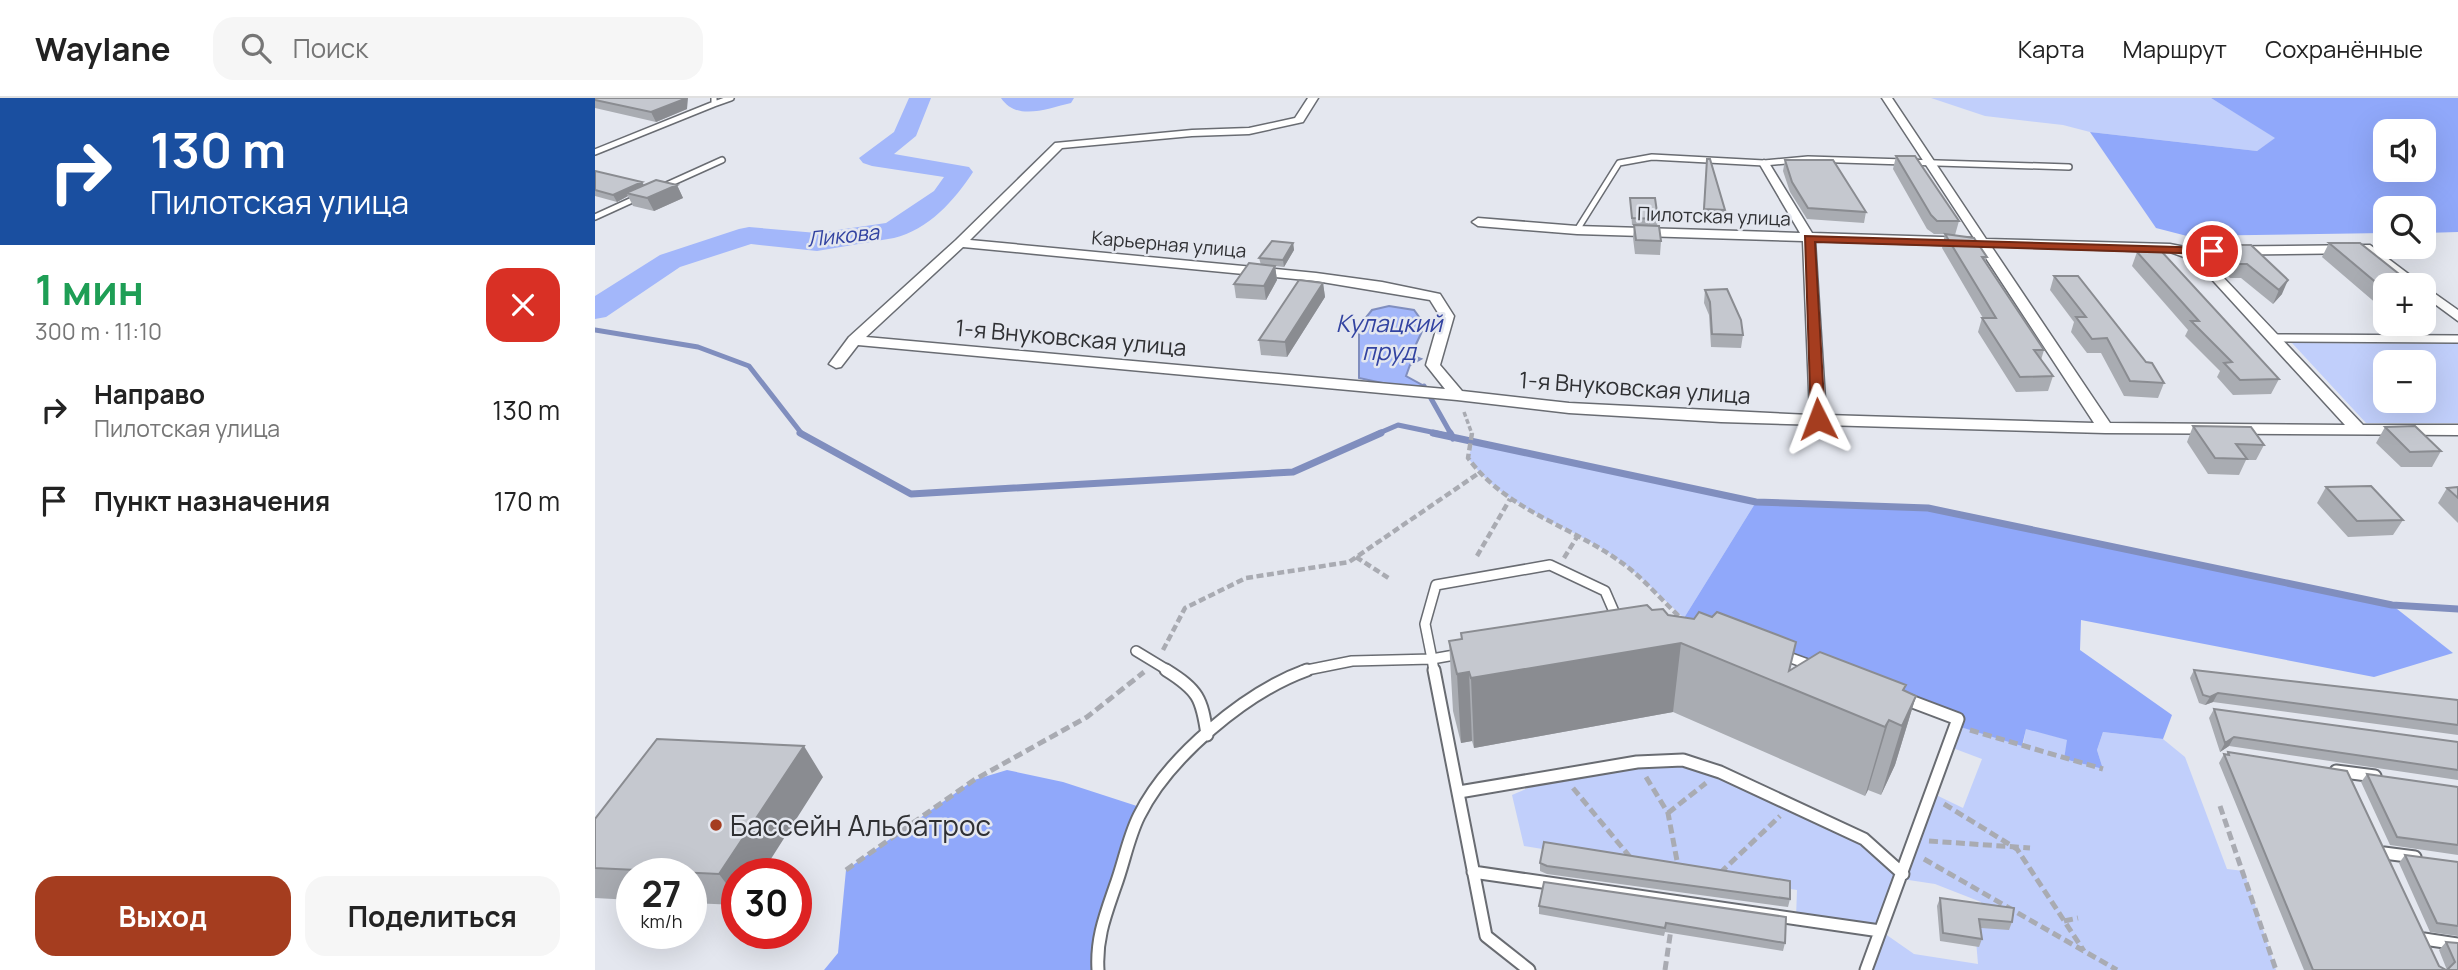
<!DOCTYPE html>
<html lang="ru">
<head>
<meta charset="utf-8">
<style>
	body { margin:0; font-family:Manrope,sans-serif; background:#f6f6f6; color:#222; height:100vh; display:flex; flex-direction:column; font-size:26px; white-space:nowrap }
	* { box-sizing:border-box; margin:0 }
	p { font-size:23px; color:#767676 }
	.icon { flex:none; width:38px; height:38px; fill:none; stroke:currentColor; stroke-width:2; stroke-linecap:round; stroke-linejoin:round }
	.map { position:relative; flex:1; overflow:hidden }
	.panel { display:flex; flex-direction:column; background:#fff; width:595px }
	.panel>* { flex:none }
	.banner { background:#1a4fa0; color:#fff; overflow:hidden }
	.fabs { position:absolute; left:1778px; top:21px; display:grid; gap:14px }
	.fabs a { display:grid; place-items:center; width:63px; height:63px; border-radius:14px; background:#fff; box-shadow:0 7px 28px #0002; font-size:35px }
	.speed { position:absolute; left:21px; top:760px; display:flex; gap:14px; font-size:35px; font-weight:700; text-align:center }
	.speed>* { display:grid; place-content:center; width:91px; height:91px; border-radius:50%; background:#fff; box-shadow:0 7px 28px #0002; line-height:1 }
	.speed small { font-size:18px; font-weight:400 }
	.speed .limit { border:10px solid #d22; background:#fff; color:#111 }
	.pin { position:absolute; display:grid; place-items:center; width:60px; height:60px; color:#fff; margin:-30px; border:4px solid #fff; border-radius:50%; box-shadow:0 2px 7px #0007 }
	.me { position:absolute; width:77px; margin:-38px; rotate:357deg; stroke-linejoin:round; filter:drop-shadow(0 0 5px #0008) }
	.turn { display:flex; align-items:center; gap:24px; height:147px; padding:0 35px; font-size:32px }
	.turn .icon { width:91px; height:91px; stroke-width:2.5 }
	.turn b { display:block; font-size:49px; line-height:60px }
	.round { display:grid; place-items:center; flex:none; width:74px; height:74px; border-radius:21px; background:#f6f6f6 }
	.summary { display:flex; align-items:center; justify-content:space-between; height:119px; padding:0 35px }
	h1 { font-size:42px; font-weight:700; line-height:52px; color:#1e9e55 }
	.button { display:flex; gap:14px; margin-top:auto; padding:14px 35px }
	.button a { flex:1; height:80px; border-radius:21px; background:#a53d1f; color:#fff; font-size:28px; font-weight:700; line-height:80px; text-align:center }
	.button a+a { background:#f6f6f6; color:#222 }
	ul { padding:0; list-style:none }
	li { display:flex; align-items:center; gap:21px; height:91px; padding:0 35px }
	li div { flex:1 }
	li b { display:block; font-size:26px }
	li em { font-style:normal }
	header { display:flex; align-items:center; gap:42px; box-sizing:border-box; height:98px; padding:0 35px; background:#fff; border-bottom:2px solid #e0e0e0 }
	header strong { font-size:33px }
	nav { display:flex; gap:38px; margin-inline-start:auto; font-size:24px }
	.search { width:490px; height:63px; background:#f6f6f6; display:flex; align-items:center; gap:18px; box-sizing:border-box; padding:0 24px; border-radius:21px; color:#767676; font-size:26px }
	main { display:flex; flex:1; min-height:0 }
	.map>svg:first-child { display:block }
	.green { fill:#c1cffb; fill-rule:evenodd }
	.forest { fill:#90a8fa; fill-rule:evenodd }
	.water { fill:#a3b7fa; stroke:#808ebe; stroke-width:2 }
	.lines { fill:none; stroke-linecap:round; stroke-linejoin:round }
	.stream-far1 { stroke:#808ebe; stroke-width:5 }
	.stream { stroke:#808ebe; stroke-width:7 }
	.river { fill:#a3b7fa; fill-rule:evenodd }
	.lane-far3-casing { stroke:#696c72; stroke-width:8 }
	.lane-far2-casing { stroke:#696c72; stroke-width:10 }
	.lane-far1-casing { stroke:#696c72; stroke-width:12 }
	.lane-casing { stroke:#696c72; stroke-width:15 }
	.street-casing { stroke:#696c72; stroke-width:3 }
	.path-far2 { stroke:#a9abb2; stroke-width:3.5; stroke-dasharray:5 2.5; stroke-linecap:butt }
	.path-far1 { stroke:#a9abb2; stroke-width:4.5; stroke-dasharray:7 3.5; stroke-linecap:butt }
	.path { stroke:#a9abb2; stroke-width:5; stroke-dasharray:9 4.5; stroke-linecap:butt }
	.lane-far3 { stroke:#fff; stroke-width:5 }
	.lane-far2 { stroke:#fff; stroke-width:7 }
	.lane-far1 { stroke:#fff; stroke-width:9 }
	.lane { stroke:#fff; stroke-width:11 }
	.street { fill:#fff; fill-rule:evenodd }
	.wall { fill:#a9acb2 }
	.shaded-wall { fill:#8a8c91 }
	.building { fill:#c5c8cf; stroke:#8a8c91; stroke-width:2 }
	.route { fill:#a53d1f; stroke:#6b2814; stroke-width:2 }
	.poi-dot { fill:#a53d1f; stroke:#e4e7ef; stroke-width:2.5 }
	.labels { text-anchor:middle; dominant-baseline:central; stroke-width:5; stroke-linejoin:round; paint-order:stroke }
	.far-street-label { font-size:19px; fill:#2f3033; stroke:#e4e7ef }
	.far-water-label { font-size:21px; font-style:italic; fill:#3243a1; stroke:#e4e7ef }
	.street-label { font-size:23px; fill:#2f3033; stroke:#e4e7ef }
	.water-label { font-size:24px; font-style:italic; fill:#3243a1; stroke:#e4e7ef }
	.near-poi-label { font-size:28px; fill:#2f3033; stroke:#e4e7ef; text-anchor:start }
</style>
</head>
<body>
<header>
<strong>Waylane</strong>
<div class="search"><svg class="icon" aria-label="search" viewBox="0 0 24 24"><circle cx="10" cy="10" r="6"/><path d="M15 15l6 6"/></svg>Поиск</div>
<nav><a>Карта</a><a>Маршрут</a><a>Сохранённые</a></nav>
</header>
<main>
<section class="panel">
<div class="banner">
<div class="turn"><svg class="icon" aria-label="right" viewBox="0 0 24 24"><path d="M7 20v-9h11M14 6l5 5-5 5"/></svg><div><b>130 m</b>Пилотская улица</div></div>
</div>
<div class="summary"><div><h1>1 мин</h1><p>300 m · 11:10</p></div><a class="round" style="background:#d93025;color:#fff"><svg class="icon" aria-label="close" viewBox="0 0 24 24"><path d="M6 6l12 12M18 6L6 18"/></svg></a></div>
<ul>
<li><svg class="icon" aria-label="right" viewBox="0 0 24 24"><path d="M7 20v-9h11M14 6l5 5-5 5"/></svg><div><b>Направо</b><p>Пилотская улица</p></div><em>130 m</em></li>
<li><svg class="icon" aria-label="arrive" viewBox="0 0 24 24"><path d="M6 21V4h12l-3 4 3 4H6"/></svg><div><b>Пункт назначения</b></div><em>170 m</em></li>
</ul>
<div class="button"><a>Выход</a><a>Поделиться</a></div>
</section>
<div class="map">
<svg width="1863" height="872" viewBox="0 0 1863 872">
	<rect width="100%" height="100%" fill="#e4e7ef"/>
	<!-- green -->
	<path class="green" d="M1336,0H1616L1681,40L1662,53L1495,34L1468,27L1390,18Z
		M1697,245L1863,246V325H1771ZM1790,264H1829V303H1790Z
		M878,346L1161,404L1089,520C1068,501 1047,479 1024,462C974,426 910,412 873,360Z
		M1362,628L1428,647L1431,630L1473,642L1469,661L1508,671L1502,652L1508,634L1568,641L1590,659L1632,771L1649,773L1681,872H1271L1285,833L1201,820L1202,792L929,748L917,697L966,676L1088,662L1269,741L1308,775L1337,695L1368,710L1387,661L1355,649ZM1307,781L1340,786L1386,804L1390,830H1380L1383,866L1319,856L1286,833Z"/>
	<!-- forest -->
	<path class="forest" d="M1616,0H1863V134L1829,135V110H1790V135L1592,138L1561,130L1495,34L1662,53L1680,40ZM1790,33H1829V72H1790Z
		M1161,404L1333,410L1797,507L1858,555L1779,579L1486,522L1485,552L1577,617L1568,641L1508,634L1502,652L1508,671L1469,661L1472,642L1431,631L1427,648L1362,628L1363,621L1089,520Z
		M412,672L468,684L548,710L500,846L503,872H229L243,855L251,772L379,682Z"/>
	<!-- water -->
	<path class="water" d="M794,208L819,212L830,227L816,257L826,261L815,267L811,278L829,288L806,289L764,280V228L777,212Z"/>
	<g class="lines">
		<!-- stream-far1 -->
		<path class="stream-far1" d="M0,232L103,249L154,268L207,336
			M829,288L856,336
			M782,336L803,327L846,336"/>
		<!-- stream -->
		<path class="stream" d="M205,335L316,396L698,374L786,335
			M838,335L1161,404L1333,410L1797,507L1863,511
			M855,335L858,340"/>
		<!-- river -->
		<path class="river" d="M314,0H336L321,38L299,56L374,69L378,74C360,102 333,132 299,140L222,153L156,146L85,169L11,219L0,221V198L65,157L144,131L154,129L222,135L291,125L339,93L349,79L277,68L268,65L264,60L299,34Z
			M406,0H479L476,5C453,10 422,24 406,0Z"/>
		<!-- lane-far3 casing -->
		<g class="lane-far3-casing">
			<path id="lane-far3" d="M119,6L136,0
				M0,54L119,6V0
				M65,90L127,62
				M0,119L46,98
				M982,132L1024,65L1057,59L1169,65L1213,61L1474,69"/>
		</g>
		<!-- lane-far2 casing -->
		<g class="lane-far2-casing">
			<path id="lane-far2" d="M1681,240L1863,241"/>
		</g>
		<!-- lane-far1 casing -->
		<g class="lane-far1-casing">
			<path id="lane-far1" d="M541,553L574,573
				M1188,557L1218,568
				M707,573L757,563L837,561L830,526L841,487L955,467L1010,493L1023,523
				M839,573L837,561L865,556"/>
		</g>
		<!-- lane casing -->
		<g class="lane-casing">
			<path id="lane" d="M571,572C603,592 607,600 612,637
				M839,572L891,838L934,872
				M1741,673L1780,678
				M864,694L1042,664L1088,662L1125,674L1269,741L1308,776
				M1789,755L1820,759
				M878,774L1285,833
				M1829,841L1863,846
				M503,872C501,841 510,818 520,789C529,765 533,740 544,718C573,659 651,594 712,572
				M1271,872L1363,621L1310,601"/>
		</g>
		<!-- street casing -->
		<g class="street-casing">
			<path id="street" d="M713,0H723L708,24L654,36L597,38L467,50L375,142L721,175L787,184L845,196L859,218L845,267L867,293L974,305L1215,317L1208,143L982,136L883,128L877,124L883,120L982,128L1205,135L1164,65L1169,62L1174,65L1217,135L1379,140L1287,0H1297L1391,141L1575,146L1590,149L1775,147L1828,187H1814L1772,155L1607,157L1768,327H1863V337L1510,335L1126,324L974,315L862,302L263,247L246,269L241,270L234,266L254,239L361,142L460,45L597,32L654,30L700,20ZM1220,143L1383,148L1499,325L1231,317ZM1396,148L1575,154L1600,163L1750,327L1515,325ZM368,149L721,183L835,202L845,218L831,267L850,291L271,239Z
				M1829,188L1863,212V223L1829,198Z"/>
		</g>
		<!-- path-far2 -->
		<path class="path-far2" d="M869,314L877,336"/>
		<!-- path-far1 -->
		<path class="path-far1" d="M877,335L873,360C910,411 973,427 1023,462C1047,478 1068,504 1090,524
			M882,458L915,401
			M761,459L795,481
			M969,460L982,439
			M568,552L590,510L651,480L754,464L884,375"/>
		<!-- path -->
		<path class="path" d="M1375,632L1508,671
			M1051,679L1073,715L1083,768
			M978,690L1035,759
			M1349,706L1422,751L1489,853
			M1625,708L1681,872
			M1073,715L1111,685
			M1334,743L1435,750
			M1329,761L1522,872
			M251,772L379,682L492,619L549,574
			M1125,775L1185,718
			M1469,823L1483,820
			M1070,872L1076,831"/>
		<!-- lane-far3 -->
		<use href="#lane-far3" class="lane-far3"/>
		<!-- lane-far2 -->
		<use href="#lane-far2" class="lane-far2"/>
		<!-- lane-far1 -->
		<use href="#lane-far1" class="lane-far1"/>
		<!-- lane -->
		<use href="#lane" class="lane"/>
		<!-- street -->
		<use href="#street" class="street"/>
	</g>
	<!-- wall -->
	<path class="wall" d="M0,0L92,11L61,24L0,10Z
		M1301,58L1364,123L1360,137H1355L1392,159L1390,164L1449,252L1446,262L1458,278L1453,293L1421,294L1383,234L1387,220H1388L1347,150L1350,136H1339L1332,131L1298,71Z
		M1112,61L1130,112L1129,119L1108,117Z
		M1190,62L1271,114L1269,125L1212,121L1195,94L1188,73Z
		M0,73L49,87H82L88,100L59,113L38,108L33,98L22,104L0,98Z
		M1035,100L1063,121L1062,128L1066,143L1065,157L1040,156L1038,140L1039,127H1037Z
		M698,145L699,152L689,169L680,168L682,182L671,202L641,200L639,186L666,167L664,160Z
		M1734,145L1790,187V213L1727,159Z
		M1622,147H1656L1687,196L1678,206L1646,180H1635L1616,161Z
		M1542,154L1684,281L1676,296L1638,297L1622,279L1625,273L1590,238L1593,232L1537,168Z
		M1459,178L1551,264L1569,285L1563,300L1529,298L1506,255H1492L1476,234L1479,224L1455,192Z
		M728,185L730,199L692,259L666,257L664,242Z
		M1110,192L1148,237L1146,250L1116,249L1114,217L1109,205Z
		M1598,328L1669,347L1661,362H1651L1644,377L1613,376L1592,344Z
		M1790,329L1846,353L1837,369H1806L1781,345Z
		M1731,389L1808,422L1798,437L1753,439L1722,405Z
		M1863,389V425L1843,405L1852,390Z
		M1057,512L1073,517L1195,572L1311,587L1309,592L1321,598L1300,667L1286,697L1273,692L1270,698L1078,614L879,650L877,643L866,645L858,613L854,543L866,541V535Z
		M1599,572L1863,602V637L1618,604L1610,607L1604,605L1595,580Z
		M1619,611L1863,644V682L1634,648L1625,654L1614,620Z
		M1633,654L1844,868L1851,872H1709L1624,665L1629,656L1631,657Z
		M1772,676L1863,689V757L1795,747L1766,684Z
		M228,679L142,775V807L96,805V775H37V802L0,800V721Z
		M1810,757L1863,764V838L1835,834L1804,765Z
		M945,765L1195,801L1193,809L952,776L945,773Z
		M949,784L1190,845L1188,853L1070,834L1069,838L944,816V808Z
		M1345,800L1417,824L1414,832L1386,830L1387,841L1384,849L1345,843L1342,808Z
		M1851,844L1863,872H1852L1844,852Z"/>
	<!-- shaded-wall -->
	<path class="shaded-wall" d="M88,0H93L92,11L61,24L56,14Z
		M47,84L51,90L31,95L33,98L22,104L18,97Z
		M82,87L88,100L59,113L52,100Z
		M698,145L699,152L689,169L688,162Z
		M680,168L682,182L671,202L669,188Z
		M1693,182L1687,196L1678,206L1684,192Z
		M728,185L730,199L692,259L690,244Z
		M1086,545L1078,614L879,650L876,580Z
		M874,574L877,643L866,645L862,576Z
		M1623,595L1618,604L1610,607L1615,599Z
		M1321,598L1300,667L1286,697L1307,628Z
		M1294,622L1273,692L1270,698L1290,629Z
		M1639,639L1634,648L1625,654L1630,645Z
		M209,648L228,679L167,775H142V800L124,776Z"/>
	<!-- building -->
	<path class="building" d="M0,0H88L87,2L56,14L0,2Z
		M1301,58H1320L1364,123H1342L1336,117Z
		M1112,61H1115L1130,112L1109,111Z
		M1190,62H1238L1271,114L1213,110L1197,84Z
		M0,73L47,84L18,97L0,92Z
		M61,82L82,87L52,100L31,95Z
		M1035,100H1060L1063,121L1037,120Z
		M1039,127L1064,128L1066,143L1041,142Z
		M1350,136L1379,140L1392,159H1387L1449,252H1439L1458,278L1425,279L1387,220H1401Z
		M677,143L698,145L688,162L664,160Z
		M1734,145H1765L1818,187H1790V192Z
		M1622,147H1656L1693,182L1684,192L1652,166H1641Z
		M1542,154H1567L1684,281L1645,282L1629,265L1637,264L1596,223H1604Z
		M654,165L680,168L669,188L639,186Z
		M1459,178H1483L1551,264L1557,265L1569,285L1535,283L1512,240L1497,241L1481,219H1491Z
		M704,182L728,185L690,244L664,242Z
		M1132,191L1146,222L1148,237L1117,236L1115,204L1110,192Z
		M1598,328L1656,329L1669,347L1641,346L1652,361L1620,360Z
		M1820,328L1846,353L1815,354L1790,329Z
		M1776,388L1808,422L1762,423L1731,389Z
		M1863,389V400L1852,390Z
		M1052,507L1057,512L1068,511L1073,517L1099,521L1104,514L1117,519L1122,514L1201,544L1194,573L1225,554L1311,587L1308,592L1321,598L1307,628L1294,622L1290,629L1086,545L876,580L874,574L862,576L854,543L867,541L866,535Z
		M1599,572L1863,602V627L1623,595L1615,599L1608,597Z
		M1619,611L1863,644V672L1639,639L1630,645Z
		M62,641L209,648L124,776L0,770V721Z
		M1633,654L1752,673L1844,868L1851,872H1718L1629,656L1634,657Z
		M1772,676L1863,689V747L1802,739Z
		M949,744L1195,783V801L952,768L945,765Z
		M1810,757L1863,764V828L1842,825Z
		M949,784L1191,819L1190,845L1071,825L1070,830L944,808Z
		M1345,800L1419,810L1417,824L1384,821L1387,841L1348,835Z
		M1851,844L1863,845V872H1852L1860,864Z"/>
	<!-- route -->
	<path class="route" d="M1210,138L1617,150L1622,153L1617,156L1220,144L1230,321L1223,325L1216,321Z"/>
	<!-- markers -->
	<circle class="poi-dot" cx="121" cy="727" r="7"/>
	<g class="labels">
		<!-- far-street labels -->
		<g class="far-street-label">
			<text transform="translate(1119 118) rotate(2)">Пилотская улица</text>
			<text transform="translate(574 146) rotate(5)">Карьерная улица</text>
		</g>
		<!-- far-water labels -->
		<g class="far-water-label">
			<text transform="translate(248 137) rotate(-6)">Ликова</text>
		</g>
		<!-- street labels -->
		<g class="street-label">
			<text transform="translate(476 239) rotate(5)">1-я Внуковская улица</text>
			<text transform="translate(1040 289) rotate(4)">1-я Внуковская улица</text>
		</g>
		<!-- water labels -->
		<g class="water-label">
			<text x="794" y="224">Кулацкий<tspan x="794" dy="28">пруд</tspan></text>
		</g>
		<!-- near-poi labels -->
		<g class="near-poi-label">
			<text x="135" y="727">Бассейн Альбатрос</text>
		</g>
	</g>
</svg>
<div class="fabs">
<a><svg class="icon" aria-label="sound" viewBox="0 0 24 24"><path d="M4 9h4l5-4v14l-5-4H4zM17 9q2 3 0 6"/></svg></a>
<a><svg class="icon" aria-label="search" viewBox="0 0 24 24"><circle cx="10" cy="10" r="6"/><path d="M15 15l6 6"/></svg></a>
<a>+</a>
<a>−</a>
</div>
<div class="speed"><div>27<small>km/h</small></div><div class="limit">30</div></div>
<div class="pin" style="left:1617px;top:153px;background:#d93025"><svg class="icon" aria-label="arrive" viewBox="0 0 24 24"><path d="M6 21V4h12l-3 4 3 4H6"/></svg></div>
<svg class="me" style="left:1223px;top:321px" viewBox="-20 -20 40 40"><path d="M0-17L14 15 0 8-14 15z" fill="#a53d1f" stroke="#fff" stroke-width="4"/></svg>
</div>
</main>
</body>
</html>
